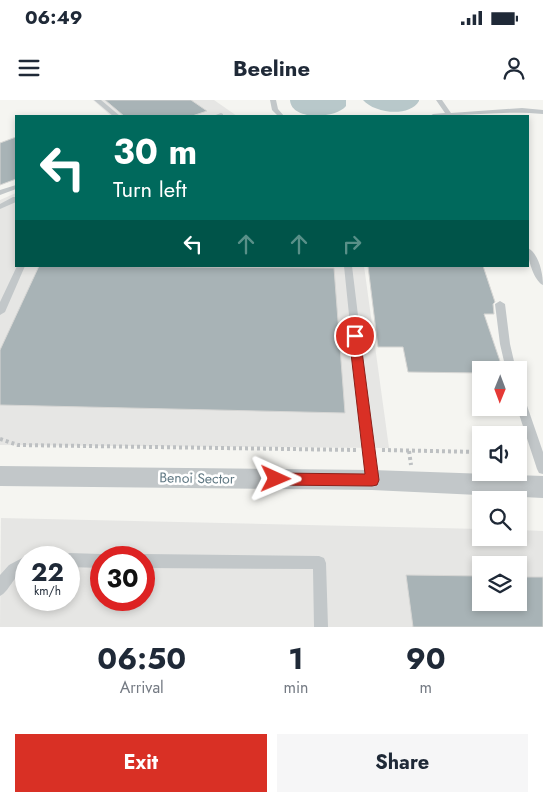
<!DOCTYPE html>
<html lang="en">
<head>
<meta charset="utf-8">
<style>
	body { margin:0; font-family:Jost,sans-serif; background:#f6f6f7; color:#1f2937; height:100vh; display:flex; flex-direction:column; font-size:19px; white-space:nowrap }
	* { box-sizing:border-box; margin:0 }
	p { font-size:16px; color:#747a83 }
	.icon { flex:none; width:28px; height:28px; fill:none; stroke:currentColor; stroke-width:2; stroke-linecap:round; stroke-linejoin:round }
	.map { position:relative; height:527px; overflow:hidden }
	.panel { display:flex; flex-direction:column; background:#fff; flex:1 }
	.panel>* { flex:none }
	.hud { position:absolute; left:15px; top:15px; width:514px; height:152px; border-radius:0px; box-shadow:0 2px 8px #0003; background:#00695c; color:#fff; overflow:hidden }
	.needle { width:32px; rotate:181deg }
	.controls { position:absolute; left:472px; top:261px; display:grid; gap:10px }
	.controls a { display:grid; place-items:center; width:55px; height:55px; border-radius:0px; background:#fff; box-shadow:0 2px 8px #0003; font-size:25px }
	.speed { position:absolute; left:15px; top:446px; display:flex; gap:10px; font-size:25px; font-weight:700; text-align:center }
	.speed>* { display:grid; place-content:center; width:65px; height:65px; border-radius:50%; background:#fff; box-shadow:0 2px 8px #0003; line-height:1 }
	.speed small { font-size:12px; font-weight:400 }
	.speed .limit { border:8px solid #d22; background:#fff; color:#111 }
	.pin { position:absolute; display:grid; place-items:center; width:42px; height:42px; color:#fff; margin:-21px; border:2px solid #fff; border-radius:50%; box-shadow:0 1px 5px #0007 }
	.me { position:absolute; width:55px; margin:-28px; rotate:91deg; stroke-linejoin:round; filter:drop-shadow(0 0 4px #0008) }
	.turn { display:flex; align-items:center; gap:18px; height:105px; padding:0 15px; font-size:22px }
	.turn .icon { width:65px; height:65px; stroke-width:2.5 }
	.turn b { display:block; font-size:35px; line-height:42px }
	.lanes { display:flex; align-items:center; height:48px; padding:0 15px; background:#0003; justify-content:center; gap:25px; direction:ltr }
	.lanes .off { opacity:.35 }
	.eta { display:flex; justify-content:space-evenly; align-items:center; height:85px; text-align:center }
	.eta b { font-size:30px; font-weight:700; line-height:35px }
	.action { display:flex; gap:10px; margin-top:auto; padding:10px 15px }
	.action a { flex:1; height:58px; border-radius:0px; background:#d93025; color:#fff; font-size:20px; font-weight:700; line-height:58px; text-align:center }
	.action a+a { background:#f6f6f7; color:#1f2937 }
	.status { display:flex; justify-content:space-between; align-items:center; height:35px; padding:0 25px; background:#fff; direction:ltr }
	.status svg { height:14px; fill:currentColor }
	header { display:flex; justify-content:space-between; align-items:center; height:65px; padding:0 15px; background:#fff; font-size:22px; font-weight:700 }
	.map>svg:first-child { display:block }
	.built { fill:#e6e6e4; fill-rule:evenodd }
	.water { fill:#b8c8ca }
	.building { fill:#a8b3b6; stroke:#d6d6d4 }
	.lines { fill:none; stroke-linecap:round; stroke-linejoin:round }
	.path { stroke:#bdc0c2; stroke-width:4; stroke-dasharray:3 3; stroke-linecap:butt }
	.lane { fill:#c2c7c9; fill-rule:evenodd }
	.street { fill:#c2c7c9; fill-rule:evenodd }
	.route { fill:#d93025; stroke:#8d1f18 }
	.labels { text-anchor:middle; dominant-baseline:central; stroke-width:5; stroke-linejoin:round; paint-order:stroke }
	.street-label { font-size:14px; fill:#617984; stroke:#fff }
</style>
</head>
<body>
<div class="status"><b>06:49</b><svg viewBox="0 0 49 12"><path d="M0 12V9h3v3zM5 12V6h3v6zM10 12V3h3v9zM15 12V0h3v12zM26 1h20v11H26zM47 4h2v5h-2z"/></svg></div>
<header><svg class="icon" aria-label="menu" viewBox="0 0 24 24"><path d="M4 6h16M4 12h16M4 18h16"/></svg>Beeline<svg class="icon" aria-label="person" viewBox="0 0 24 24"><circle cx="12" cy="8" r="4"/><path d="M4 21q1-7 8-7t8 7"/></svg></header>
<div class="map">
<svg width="543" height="527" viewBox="0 0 543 527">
	<rect width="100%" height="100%" fill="#f5f5f1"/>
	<!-- built -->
	<path class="built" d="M93,0H214L237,16H111Z
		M16,93V166H364L389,348L0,345V100Z
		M1,418L481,429V438H519V430L543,431V527H0ZM26,458H69V500H26ZM101,458H144V500H101ZM481,465H519V502H481Z"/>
	<!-- water -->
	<path class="water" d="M290,0H346V6C336,19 291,21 290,0Z
		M363,0H419V1C409,18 374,13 363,0Z"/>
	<!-- building -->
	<path class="building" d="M105,0H191L207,11L192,16H124Z
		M16,37V79L0,85V43Z
		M39,166L334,168L345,313L0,305V250Z
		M368,166H483L495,202L493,204L494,214H484L503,270H481V273L408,272L403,247H378Z
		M406,475L481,476V502H519V477H543V527H413Z"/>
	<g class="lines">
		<!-- path -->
		<path class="path" d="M0,339L18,345L356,350
			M382,350L481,352
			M409,351L411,365"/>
		<!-- lane -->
		<path class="lane" d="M94,0H101L120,16H113Z
			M270,0H276L278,9L284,16H278L272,10Z
			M436,0H442L451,13L522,8L543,10V14C506,10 468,16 430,16L433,14L445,13Z
			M221,13L223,14V16H213Z
			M16,85V89L0,95V90Z
			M13,97H16V102L0,109V104Z
			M528,148C539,154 543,174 543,185C534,181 527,158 528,148Z
			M17,166H25L5,212L0,215V202Z
			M344,166H352L378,380L376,384L372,386L368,384L366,380Z
			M500,201L505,204L510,244L516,270H506L500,244L495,204Z
			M519,293L523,294L524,297L543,352V374L539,373L537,369L517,308H519Z
			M69,453L101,454L106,458H101V468L69,467V458H64Z
			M144,454L319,456L324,458L326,463L328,527H314L313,469L144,468V458H139Z
			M26,456L28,458H26V469C13,476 9,492 0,496V475L9,465Z"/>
		<!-- street -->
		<path class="street" d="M0,366L372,370L543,376V398L372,390L0,386Z"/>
	</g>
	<!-- route -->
	<path class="route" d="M355,232L360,236L379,380L377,385L372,386L276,385L272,383L270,379L272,375L276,373L365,374L349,236Z"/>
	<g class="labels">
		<!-- street labels -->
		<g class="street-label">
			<text transform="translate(197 378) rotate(1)">Benoi Sector</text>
		</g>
	</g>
</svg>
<div class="controls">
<a><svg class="needle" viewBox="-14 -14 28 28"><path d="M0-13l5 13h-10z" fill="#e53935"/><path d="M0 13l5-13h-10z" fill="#747a83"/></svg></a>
<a><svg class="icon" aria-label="sound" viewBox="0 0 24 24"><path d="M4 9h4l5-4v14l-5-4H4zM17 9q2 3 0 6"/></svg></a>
<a><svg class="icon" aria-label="search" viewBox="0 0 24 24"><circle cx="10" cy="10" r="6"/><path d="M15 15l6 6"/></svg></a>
<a><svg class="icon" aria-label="layers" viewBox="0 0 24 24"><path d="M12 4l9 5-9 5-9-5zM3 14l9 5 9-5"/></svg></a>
</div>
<div class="speed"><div>22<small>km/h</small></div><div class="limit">30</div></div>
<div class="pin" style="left:355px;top:236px;background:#d93025"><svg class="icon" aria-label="arrive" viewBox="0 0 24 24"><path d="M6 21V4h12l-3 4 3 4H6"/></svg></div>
<svg class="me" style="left:276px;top:379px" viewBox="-20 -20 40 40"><path d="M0-17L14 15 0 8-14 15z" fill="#d93025" stroke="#fff" stroke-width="4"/></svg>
<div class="hud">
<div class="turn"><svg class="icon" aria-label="left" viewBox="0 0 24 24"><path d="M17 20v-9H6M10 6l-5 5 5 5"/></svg><div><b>30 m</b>Turn left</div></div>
<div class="lanes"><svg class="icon" aria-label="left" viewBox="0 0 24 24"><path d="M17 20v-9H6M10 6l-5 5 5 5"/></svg><svg class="icon off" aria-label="ahead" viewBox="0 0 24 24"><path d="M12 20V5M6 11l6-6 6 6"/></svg><svg class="icon off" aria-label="ahead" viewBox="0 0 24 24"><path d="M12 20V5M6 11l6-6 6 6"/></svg><svg class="icon off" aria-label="right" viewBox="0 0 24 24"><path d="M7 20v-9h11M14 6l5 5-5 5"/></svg></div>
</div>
</div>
<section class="panel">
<div class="eta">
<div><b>06:50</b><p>Arrival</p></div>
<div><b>1</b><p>min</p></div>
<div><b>90</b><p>m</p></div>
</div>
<div class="action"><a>Exit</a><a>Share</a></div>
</section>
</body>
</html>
